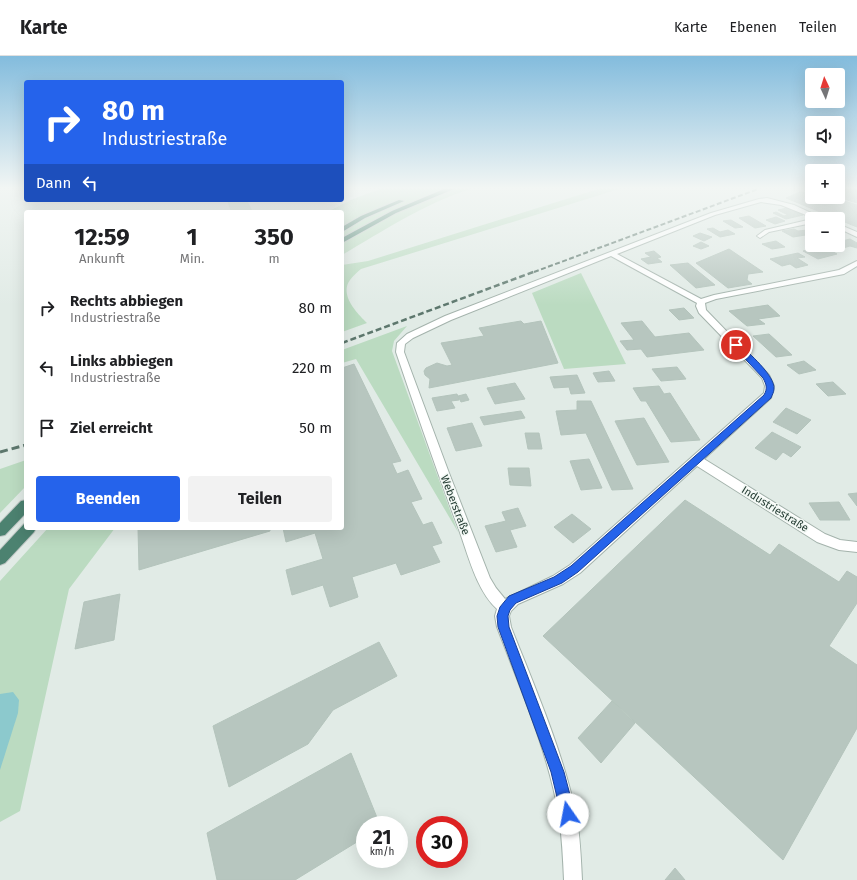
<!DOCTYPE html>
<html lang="de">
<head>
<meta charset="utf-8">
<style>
	body { margin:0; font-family:"Fira Sans",sans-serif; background:#f2f2f2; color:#202124; height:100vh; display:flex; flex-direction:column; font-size:15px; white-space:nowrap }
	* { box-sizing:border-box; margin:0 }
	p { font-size:13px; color:#757577 }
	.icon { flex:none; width:22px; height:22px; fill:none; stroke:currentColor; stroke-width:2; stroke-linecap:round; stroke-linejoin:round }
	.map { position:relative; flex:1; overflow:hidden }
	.sheet { position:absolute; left:24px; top:154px; width:320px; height:320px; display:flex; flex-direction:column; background:#fff; border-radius:4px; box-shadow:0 4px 16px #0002 }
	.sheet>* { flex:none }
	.banner { position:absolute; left:24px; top:24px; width:320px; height:122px; border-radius:4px; box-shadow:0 4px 16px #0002; background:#2563eb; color:#fff; overflow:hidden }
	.needle { width:26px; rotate:356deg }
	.fabs { position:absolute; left:805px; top:12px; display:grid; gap:8px }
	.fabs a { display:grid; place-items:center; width:40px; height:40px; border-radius:4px; background:#fff; box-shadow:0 4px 16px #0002; font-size:20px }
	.speed { position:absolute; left:356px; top:760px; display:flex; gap:8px; font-size:20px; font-weight:700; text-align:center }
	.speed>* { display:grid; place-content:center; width:52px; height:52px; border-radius:50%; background:#fff; box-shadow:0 4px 16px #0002; line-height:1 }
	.speed small { font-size:10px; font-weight:400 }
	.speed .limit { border:6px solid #d22; background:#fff; color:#111 }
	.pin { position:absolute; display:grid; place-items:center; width:34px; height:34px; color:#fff; margin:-17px; border:2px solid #fff; border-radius:50%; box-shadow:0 1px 4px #0007 }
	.me { position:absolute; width:44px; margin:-22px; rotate:348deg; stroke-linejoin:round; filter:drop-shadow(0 0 3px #0008) }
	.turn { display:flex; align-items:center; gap:14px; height:84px; padding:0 12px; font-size:18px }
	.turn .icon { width:52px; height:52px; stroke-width:2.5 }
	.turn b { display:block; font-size:28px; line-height:34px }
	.then { display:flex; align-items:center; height:38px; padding:0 12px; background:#0003; gap:8px; font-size:15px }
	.eta { display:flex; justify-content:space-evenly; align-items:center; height:68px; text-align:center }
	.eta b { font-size:24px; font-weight:700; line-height:28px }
	.cta { display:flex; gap:8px; margin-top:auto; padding:8px 12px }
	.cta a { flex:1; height:46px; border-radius:4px; background:#2563eb; color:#fff; font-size:16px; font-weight:700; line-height:46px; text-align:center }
	.cta a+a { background:#f2f2f2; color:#202124 }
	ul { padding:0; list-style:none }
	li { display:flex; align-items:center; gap:12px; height:60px; padding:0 12px }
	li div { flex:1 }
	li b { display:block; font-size:15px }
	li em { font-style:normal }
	header { display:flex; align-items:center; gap:24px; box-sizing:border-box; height:56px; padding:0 20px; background:#fff; border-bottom:1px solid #e0e0e0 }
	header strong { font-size:19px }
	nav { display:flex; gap:22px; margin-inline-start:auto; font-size:14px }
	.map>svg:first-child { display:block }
	.green { fill:#bbdbc1 }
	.water { fill:#8cc9cd }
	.building { fill:#b7c6bf; stroke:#b4c4bc }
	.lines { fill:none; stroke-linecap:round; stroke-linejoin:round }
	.minor-casing { stroke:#a4b3ac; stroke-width:2 }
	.trunk-casing { stroke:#c1c8c6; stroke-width:2 }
	.minor { fill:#fff; fill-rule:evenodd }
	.trunk { fill:#4c8270; fill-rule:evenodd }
	.rail-far2 { stroke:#5d776d; stroke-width:2; stroke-dasharray:5 2.5; stroke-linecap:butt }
	.rail-far1 { stroke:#5d776d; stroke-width:2.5; stroke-dasharray:6 3; stroke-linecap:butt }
	.rail { stroke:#5d776d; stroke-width:3; stroke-dasharray:8 4; stroke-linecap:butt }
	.route { fill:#2563eb; stroke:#184099 }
	.labels { text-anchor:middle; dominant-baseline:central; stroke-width:3; stroke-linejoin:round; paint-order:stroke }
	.street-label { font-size:11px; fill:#233b32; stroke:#f2f8f4 }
</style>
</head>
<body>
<header>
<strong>Karte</strong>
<nav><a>Karte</a><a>Ebenen</a><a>Teilen</a></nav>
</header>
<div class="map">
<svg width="857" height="824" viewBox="0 0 857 824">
	<rect width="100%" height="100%" fill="#e1ebe6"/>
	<!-- green -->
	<path class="green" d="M380,133H471C425,147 383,175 342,199V156H327L353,143Z
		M598,133H619L361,213C357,216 353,220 350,224C339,239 357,257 367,267L342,276V209L368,205Z
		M227,144H261L248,146L253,156H231Z
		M581,217L626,308L564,313L532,237Z
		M407,270L394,285L392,295L458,476L356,303L342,307V294Z
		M26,404V430L0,457V413Z
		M48,472H115L69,533L20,755L0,766V525Z"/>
	<!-- water -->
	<path class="water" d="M13,636L19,644L18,657L0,714V638Z"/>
	<!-- building -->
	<path class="building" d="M838,133H857V147L837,141Z
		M800,136L812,137V141H831L857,149V171L786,142Z
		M787,152L803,159L786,163L773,157L776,156L784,160L788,159L778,154Z
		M749,160L766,170L755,172L739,162Z
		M776,161L785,165L775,168L766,164Z
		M731,164L743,171L735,172L723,165Z
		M713,172L720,176L728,174L735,178L720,181L707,173Z
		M794,173L798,175L807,174L812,178L793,181L782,175Z
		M700,177L712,181L704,185L693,180Z
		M850,183L857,187V192L850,190L843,192L838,189V186Z
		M776,185L785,191L772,193L762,188Z
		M701,186L709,190L701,193L693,190Z
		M822,190L837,198L818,203L803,195Z
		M729,193L763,216L748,218L747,224L752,228L728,232L696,207Z
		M654,195L661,201L657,202L662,206L648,208L641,203L651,201L645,197Z
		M798,197L805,201L797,202L808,209L796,212L790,208L782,210L770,203Z
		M688,207L715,229L696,232L670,209Z
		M768,249L780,260L758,263L765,268L747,270L729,255Z
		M684,252L694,262L679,264L669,254Z
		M521,265L524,268L541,265L558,307L429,332L430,323L425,319L424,315L426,312L437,307L447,310L452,309L441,287L484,280L479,272Z
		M642,265L655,281L689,277L704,294L647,301L641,293L627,294L620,285L634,284L621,267Z
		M769,278L792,299L776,301L753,280Z
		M804,305L816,314L799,318L787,309Z
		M354,308L401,405L392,407L397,418L408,414L422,443L411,446L423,469L432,466L442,487L432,490L440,506L401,519L396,507L352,521L358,541L330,551L323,529L292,539L286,514L323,503L315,477L286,486L283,472H342V312Z
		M677,311L686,323L661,325L652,313Z
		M609,315L615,325L598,326L593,317Z
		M577,319L585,337L571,338L569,331L554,332L550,321Z
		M833,326L846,338L828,340L816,328Z
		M515,327L525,343L495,348L487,332Z
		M659,330L664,338L670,337L700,384L671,386L646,345H641L633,332Z
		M457,338L459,344L451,345L455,352L437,355L432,342Z
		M466,338L469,344L461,346L458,340Z
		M577,345H591L633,433L612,434L586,377L561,379L556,355L577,354Z
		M786,352L811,364L797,378L773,366Z
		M521,355L525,362L484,369L480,361Z
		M644,362L669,406L637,409L615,365Z
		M472,367L482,390L456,395L447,372Z
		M772,376L801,391L791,401L783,396L776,404L755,392Z
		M525,377H539L542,393H528Z
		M589,403L602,432L581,434L570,405Z
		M508,412H529L531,430L510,429Z
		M857,437V450L848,438Z
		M685,444L770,499L779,488L839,526L847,515L857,521V547L829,590L857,609V672L783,804L543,580Z
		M839,446L850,464H820L809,447Z
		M518,452L526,470L510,474L517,491L496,496L485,470L506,465L502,456Z
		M572,458L591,473L573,487L554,471Z
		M138,472H270V475L139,514Z
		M120,538L114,584L75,593L84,546Z
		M379,586L397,620L333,654L308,688L229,731L213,670Z
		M612,645L635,667L601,707L578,682Z
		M351,697L380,769H365V781L295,824H217L207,777Z
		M675,812L685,824H665Z"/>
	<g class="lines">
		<!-- minor casing -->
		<g class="minor-casing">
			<path id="minor" d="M767,142L794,149L824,163H816L781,149L761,146L715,159L617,198L701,243L714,239L839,214L857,205V210L844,218L716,243L705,247L706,254L769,319L774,330L771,342L704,403L825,478L840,484L857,486V496L839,494L817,486L697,410L580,517L563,528L518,548L511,555L509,560L511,571C535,632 562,693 576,758C580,779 581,802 582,824H564C563,802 562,781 559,760C548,695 520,632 497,571L495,560L497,553C476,534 468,498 458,471C436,413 416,355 396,296L397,287L407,278L445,260L711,157L759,143ZM611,200L697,247L696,250L699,257L762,322L765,330L764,337L570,509L553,520L505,543L496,532L490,522L449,417L404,296L405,288L413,282L451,264Z
				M812,163V167L769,176L760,182L757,180L765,174Z
				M838,168L857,176V181L838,172Z"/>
		</g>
		<!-- trunk casing -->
		<g class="trunk-casing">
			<path id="trunk" d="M444,133H454L396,157L342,187V182L392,155Z
				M399,144L404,145L365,162L342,176V171L361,160Z
				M26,444V457L5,479L0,480V467L21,445Z
				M24,468H26V472H36L34,476L5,507L0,509V494Z"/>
		</g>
		<!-- minor -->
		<use href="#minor" class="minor"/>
		<!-- trunk -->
		<use href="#trunk" class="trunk"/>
		<!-- rail-far2 -->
		<path class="rail-far2" d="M534,216L758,133"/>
		<!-- rail-far1 -->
		<path class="rail-far1" d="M342,287L536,215"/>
		<!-- rail -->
		<path class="rail" d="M0,396L26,389"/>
	</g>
	<!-- sky -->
	<linearGradient id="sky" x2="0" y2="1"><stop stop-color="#83bcdd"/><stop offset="0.53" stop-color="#f2f6f4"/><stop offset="1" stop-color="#f2f6f4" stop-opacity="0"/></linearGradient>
	<rect width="857" height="249" fill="url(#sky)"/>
	<!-- route -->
	<path class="route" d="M734,287H739C748,297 775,319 774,333C774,336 772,339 771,342L578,516L562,527L516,547L510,554L508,560L509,571L564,716L575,758L573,763L568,765L563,763L561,758L551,716L498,571L497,560L500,551L509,540L554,521L571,510L764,339C768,332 766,328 763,322L734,291Z"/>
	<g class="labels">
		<!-- street labels -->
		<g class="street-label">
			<text transform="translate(455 449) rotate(69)">Weberstraße</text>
			<text transform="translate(775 453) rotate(32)">Industriestraße</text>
		</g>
	</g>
</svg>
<div class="fabs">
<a><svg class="needle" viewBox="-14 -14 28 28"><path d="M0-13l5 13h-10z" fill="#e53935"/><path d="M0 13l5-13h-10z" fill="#757577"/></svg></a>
<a><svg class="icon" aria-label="sound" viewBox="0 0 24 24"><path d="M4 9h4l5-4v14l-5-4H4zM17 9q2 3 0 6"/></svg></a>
<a>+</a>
<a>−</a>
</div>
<div class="speed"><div>21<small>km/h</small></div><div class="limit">30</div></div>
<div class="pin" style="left:736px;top:289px;background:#d93025"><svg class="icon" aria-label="arrive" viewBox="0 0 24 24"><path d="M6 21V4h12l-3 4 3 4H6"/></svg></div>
<svg class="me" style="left:568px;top:758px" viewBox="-20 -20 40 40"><circle r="19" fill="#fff"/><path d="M0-13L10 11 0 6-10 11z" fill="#2563eb"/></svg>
<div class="banner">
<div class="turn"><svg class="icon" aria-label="right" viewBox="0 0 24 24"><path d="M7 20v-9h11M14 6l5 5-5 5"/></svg><div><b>80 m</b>Industriestraße</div></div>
<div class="then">Dann<svg class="icon" aria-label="left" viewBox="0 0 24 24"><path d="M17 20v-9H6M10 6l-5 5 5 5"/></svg></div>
</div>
<section class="sheet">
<div class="eta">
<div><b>12:59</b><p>Ankunft</p></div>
<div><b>1</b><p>Min.</p></div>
<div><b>350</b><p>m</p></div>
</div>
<ul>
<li><svg class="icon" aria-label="right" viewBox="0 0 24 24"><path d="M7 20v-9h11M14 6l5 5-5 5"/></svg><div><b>Rechts abbiegen</b><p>Industriestraße</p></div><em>80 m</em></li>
<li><svg class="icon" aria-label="left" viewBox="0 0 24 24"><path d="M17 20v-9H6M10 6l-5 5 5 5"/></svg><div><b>Links abbiegen</b><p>Industriestraße</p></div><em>220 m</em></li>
<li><svg class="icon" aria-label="arrive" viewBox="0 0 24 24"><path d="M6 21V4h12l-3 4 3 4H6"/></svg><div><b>Ziel erreicht</b></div><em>50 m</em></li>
</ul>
<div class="cta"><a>Beenden</a><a>Teilen</a></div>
</section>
</div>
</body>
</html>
